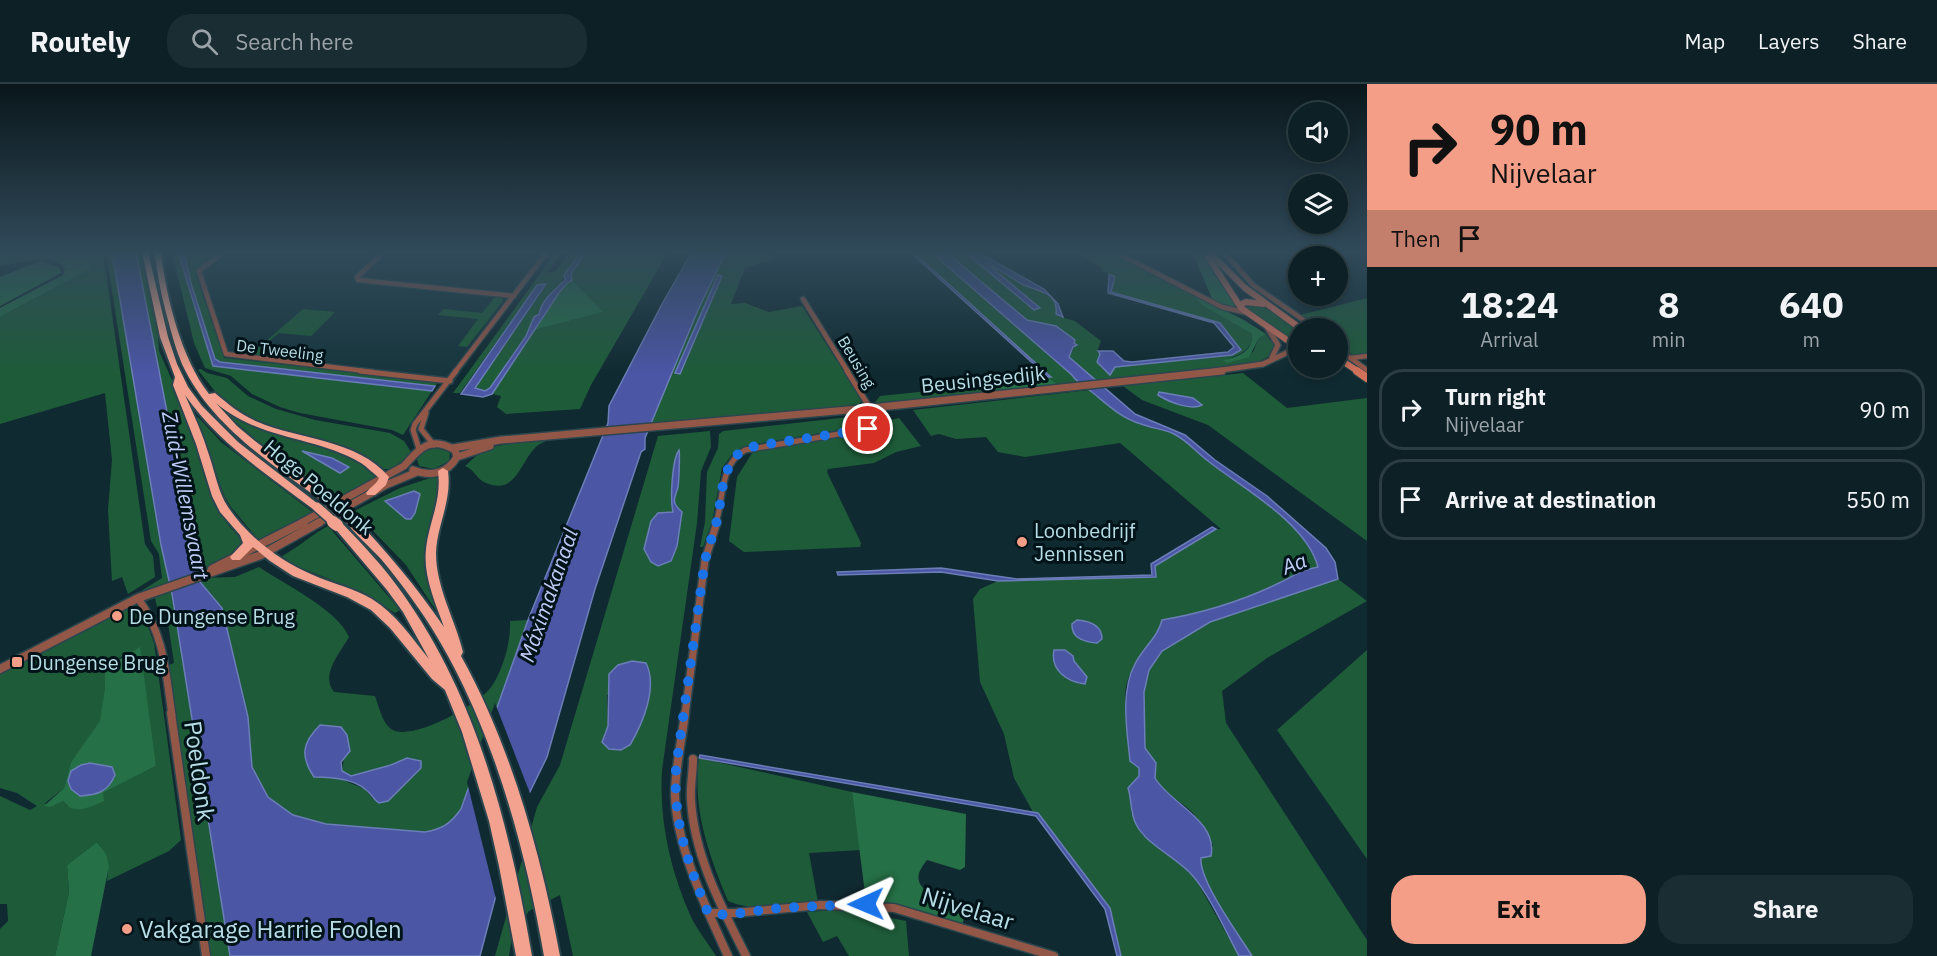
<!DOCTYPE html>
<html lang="en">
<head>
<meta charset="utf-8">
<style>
	body { margin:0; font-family:"IBM Plex Sans",sans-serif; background:#1a2d32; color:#f1f3f6; height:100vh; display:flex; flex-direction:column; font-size:22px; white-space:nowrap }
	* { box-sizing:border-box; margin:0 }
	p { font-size:20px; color:#9aa3a7 }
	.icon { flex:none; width:33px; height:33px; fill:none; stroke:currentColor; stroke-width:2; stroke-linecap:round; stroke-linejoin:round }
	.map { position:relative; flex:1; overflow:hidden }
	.sheet { display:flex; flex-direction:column; background:#0c2025; width:570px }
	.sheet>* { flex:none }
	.guide { background:#f49e88; color:#111; overflow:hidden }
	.buttons { position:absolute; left:1288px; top:18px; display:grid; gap:12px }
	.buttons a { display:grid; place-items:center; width:60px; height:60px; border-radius:50%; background:#0c2025; box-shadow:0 3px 9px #0003,0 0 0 2px #2c3e42; font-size:30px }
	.pin { position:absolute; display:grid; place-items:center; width:51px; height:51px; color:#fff; margin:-26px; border:3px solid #fff; border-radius:50%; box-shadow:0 2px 6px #0007 }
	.me { position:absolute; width:66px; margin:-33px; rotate:269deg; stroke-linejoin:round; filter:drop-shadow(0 0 4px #0008) }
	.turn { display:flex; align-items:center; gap:21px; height:126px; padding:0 24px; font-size:27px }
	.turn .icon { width:78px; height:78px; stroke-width:2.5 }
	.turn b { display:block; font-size:42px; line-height:51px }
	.then { display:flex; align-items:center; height:57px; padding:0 24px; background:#0003; gap:12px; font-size:22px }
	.eta { display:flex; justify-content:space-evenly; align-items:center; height:102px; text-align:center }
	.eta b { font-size:36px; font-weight:800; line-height:42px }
	.action { display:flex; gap:12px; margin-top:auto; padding:12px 24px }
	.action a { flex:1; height:69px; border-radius:24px; background:#f49e88; color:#111; font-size:24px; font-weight:800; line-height:69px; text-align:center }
	.action a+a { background:#1a2d32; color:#f1f3f6 }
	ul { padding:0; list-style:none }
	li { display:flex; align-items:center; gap:18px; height:81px; margin:0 12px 9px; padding:0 12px; border:3px solid #2c3e42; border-radius:24px }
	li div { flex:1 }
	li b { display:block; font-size:22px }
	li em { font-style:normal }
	header { display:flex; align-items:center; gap:36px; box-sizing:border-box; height:84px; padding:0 30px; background:#0c2025; border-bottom:2px solid #2c3e42 }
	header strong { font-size:28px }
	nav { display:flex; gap:33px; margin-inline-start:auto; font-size:21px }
	.search { width:420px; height:54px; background:#1a2d32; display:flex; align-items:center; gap:15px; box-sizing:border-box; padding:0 21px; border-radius:24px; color:#9aa3a7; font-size:22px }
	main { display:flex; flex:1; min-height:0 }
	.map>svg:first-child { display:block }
	.built { fill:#16353c }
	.green { fill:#1e5c39; fill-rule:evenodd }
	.forest { fill:#257046 }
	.water { fill:#4b56a5; stroke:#6b7eb8; stroke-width:1.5 }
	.pier { fill:#102a31 }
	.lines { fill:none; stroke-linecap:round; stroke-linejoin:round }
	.minor-far3-casing { stroke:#2b464e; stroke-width:7 }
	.minor-far2-casing { stroke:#2b464e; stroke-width:8 }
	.minor-far1-casing { stroke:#2b464e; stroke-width:10 }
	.minor-casing { stroke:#2b464e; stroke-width:11 }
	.tertiary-far2-casing { stroke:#2b464e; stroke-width:8 }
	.tertiary-far1-casing { stroke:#2b464e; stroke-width:10 }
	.tertiary-casing { stroke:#2b464e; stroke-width:11 }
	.secondary-far1-casing { stroke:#2b464e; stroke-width:8 }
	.secondary-casing { stroke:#2b464e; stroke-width:10 }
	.trunk-casing { stroke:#2b464e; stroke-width:4 }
	.minor-far3 { stroke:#935748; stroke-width:4.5 }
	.minor-far2 { stroke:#935748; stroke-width:5 }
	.minor-far1 { stroke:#935748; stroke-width:7 }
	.minor { stroke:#935748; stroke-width:8 }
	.tertiary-far2 { stroke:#935748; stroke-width:5 }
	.tertiary-far1 { stroke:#935748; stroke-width:7 }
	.tertiary { stroke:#935748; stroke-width:8 }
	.secondary-far1 { stroke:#d17159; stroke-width:6 }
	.secondary { stroke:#d17159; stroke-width:8 }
	.trunk { fill:#f2a28e; fill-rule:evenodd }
	.trunk-bridge-far1-casing { stroke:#2b464e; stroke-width:12; stroke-linecap:butt }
	.trunk-bridge-casing { stroke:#2b464e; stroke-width:15; stroke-linecap:butt }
	.trunk-bridge-far1 { stroke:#f2a28e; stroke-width:9 }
	.trunk-bridge { stroke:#f2a28e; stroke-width:12 }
	.route { stroke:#1a73e8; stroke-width:10; stroke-dasharray:0 18 }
	.poi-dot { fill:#f49e88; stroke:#001318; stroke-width:2 }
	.labels { text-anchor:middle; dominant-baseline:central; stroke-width:6; stroke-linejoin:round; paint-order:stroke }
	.far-street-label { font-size:16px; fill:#b6dce6; stroke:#001318 }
	.street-label { font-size:20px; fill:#b6dce6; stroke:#001318 }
	.poi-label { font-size:20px; fill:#b6dce6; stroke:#001318; text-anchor:start }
	.water-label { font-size:21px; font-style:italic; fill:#c1cbf7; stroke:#001318 }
	.near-street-label { font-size:24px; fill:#b6dce6; stroke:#001318 }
	.near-poi-label { font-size:24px; fill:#b6dce6; stroke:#001318; text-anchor:start }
</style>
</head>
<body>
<header>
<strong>Routely</strong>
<div class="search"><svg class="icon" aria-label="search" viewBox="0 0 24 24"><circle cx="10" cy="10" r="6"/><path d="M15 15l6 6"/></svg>Search here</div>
<nav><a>Map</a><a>Layers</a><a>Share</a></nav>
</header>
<main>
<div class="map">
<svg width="1367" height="872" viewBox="0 0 1367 872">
	<rect width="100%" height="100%" fill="#102a31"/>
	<!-- built -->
	<path class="built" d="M218,168H545L453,300L223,275L194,186Z"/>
	<!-- green -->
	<path class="green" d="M0,168H77L75,174L58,178L46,175L36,177L37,175L0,182Z
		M88,168H103L145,460L153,472L155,493L128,510L122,493L112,497L108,426L112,376L105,309L0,340V233L90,185Z
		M106,168H112L169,499L141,507L162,494L159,470L151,457Z
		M136,168H140L158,250L159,267L187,330L212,416L229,442L244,458L237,470L203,487L201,485L198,487Z
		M172,168H178L213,281L432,307L403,351L392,346L300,329L280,323L252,310L231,292L205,284L194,259Z
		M184,168H221L198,184L196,191L224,274L439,298L435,302L220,278L213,272L191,199Z
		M556,168H562L547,189L556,187L569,168H578L579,171L564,191L562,199C543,210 537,235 525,252C513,270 501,286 490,304L485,307L475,304L546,202L537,201L460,309H453Z
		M586,168H668L591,301L580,325L506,330L497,323L501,312L492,310L534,246L602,228L572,196L571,190Z
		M726,168H768L776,174L745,184L731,220L745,219L769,228L802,222L862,316L859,321L847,324L650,341L698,226Z
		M912,168H931L936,172L1072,291L1078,299L1058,301L1048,293L1051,292Z
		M946,168H965L1034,226C1024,207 1006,198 990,183C995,183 1047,210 1052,215C1056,220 1057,226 1058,232L1075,237L1101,257L1097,268L1100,270L1101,283L1109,290L1114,283L1232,271L1240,264L1220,239L1111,208L1110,190L1100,186H1104L1078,168H1111L1190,209L1203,222L1252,250C1253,268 1237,271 1224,277L1253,268L1259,254L1266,250L1270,256L1277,259L1271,271L1255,280L1098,298L1069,273L1075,262L1074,256L1056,242L1027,236Z
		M389,202L501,212L503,217L467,263L458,262L478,235L438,231L444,225L482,229L495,213Z
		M1367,214V271L1353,272L1338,257V244H1322L1300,231Z
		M1244,219L1264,221L1299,245V259L1288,255L1242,222Z
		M303,225L335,228L311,252L279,249L263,262L309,268L300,277L250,271Z
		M201,285L207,289L227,294L248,312L276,325L315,336L390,349L404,357L411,368L405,379L392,385H384L377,384L361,373L259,340L226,321L198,286Z
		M1243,289L1287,324L1367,314V457L1208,341L1142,316L1123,302Z
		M988,301L995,308L873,321L880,312Z
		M1090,306C1105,320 1121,332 1139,340C1151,345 1164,345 1175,350C1188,357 1198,370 1210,379C1249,407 1301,436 1318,483C1300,487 1296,491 1280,499C1243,517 1202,529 1162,536C1156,559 1132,578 1126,602C1123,614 1128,662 1130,676L1139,684V692L1128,704L1133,718L1131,728L1142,751L1157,760L1195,794L1239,872H1121L1110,824L1038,729L1033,728L1014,694L1004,650L980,598L973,515L980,505L998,497L1156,493L1155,482L1216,445H1221L1120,359L1025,373L998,368L986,353L956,355L939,350L931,352L913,326Z
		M228,328C274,361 340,352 380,394L338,416L272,369L225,329Z
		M858,332H871L873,336L864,342L755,360L734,368L722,384L712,438L703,463H700L705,438L707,388L718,364L719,350L723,347Z
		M198,333L221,358L315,430L261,459L231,423L224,411L196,334Z
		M899,334L921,362L896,368L874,379L828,385L827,388L861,459L860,463L744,468L729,457L737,393L754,366L872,348L879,345L882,338Z
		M710,347L711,363L701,387L697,439L662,686C659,737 670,786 691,833C698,847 708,859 716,872H573L560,811L529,827L512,853L509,872H495L537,723L560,681L658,352ZM650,610L630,661L604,650L608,642L607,611Z
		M550,355C544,358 538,360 534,365C520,380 515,411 486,399C476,395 475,386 465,382L477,371L478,366L513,359Z
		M434,364L448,367L450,370L449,377L434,385L419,382L417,375L423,368Z
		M442,390L429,459L441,534L406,481L354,427L400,404Z
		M328,442L400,526L395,529L364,509L294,481L282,472C299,463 311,451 328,442Z
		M259,483C284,500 338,526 349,553C340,569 320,591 334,608L375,612C379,623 382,638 391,645C410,659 480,620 492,602C503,585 511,558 510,537L528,536L461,725C452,739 443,745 426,748L326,740L293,731L268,713L252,683L248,633L222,524L200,498L199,494L235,493ZM347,651L342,687L352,692L391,681L407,674L421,677V684L388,717L379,718L372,714L365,705L335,693Z
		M1338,495L1367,517L1267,574L1222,607L1226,639L1367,856V872H1252C1242,857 1196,790 1201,776C1203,771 1209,766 1213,761C1207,750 1201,739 1193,729C1181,716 1165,712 1155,694L1156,679L1145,664L1144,608L1149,586L1162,567L1210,538Z
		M170,504L172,509L230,872H209L169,581L174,579L166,526L156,530L158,527L155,514L144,518Z
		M134,519L146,537L154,559L181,756L169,767L107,797C109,780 108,771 97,758L67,781L69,808L55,872H0V845L8,837L7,820H0V712L30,726L37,722L17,709L0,704V589L25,574ZM131,570L156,682L103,709L67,722L63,717L44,720L64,704L71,678L101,637L105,603V578Z
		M1367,566V775L1277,646Z
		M699,674L852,708L860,766L809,769L818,818C789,820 755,829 728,817C709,771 692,725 699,674Z
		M834,826L865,829L906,837L909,872H849L837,852L823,858L807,828Z"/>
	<!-- forest -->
	<path class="forest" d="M77,168H88L90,185L0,233V224L63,191L65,185L58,178L75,174Z
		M1192,168H1202L1215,191L1238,222L1228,223L1213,217Z
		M41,177L60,184L61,189L0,222V193Z
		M572,196L603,228L534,246L567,199Z
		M1190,209L1244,236L1266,250L1259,254L1249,273L1227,279L1223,276C1238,273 1253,268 1252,250L1203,222Z
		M1048,293L1058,301L995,308L988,301Z
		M140,563L156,682L103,709L104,717C90,723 74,732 63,717L50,723L44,722L64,704L71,678L100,637L105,603V578L123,574Z
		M852,708L966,730L965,783L960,786L927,776C920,785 914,794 923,804L937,808L941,819L965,830L962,842L881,818L866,817Z
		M97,758L106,770L109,782L91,872H55L69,808L67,781Z"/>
	<!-- water -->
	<path class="water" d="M112,168H136L200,498L222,524L248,633L252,683L268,713L293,731L326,740L425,748C443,745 451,739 461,725L528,536L608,339L609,322L662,220L692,168H726L698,226L645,354V365L641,368L595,505L547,673L527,714L500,796L480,872H230L172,510L161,461Z
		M178,168H184L191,199L215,275L220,278L435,302L432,307L213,282Z
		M586,168L571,190L572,196L567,199L559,209L492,310L483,313L461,310L537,201L546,200L475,304L485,307L490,304L526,252L534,233L539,230C542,215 555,206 565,196L564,191L579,171L578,169Z
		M910,168L913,169L931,184L1051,293H1048Z
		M931,168H946L1027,236L1056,242L1075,256L1074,259L1077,261L1073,263L1069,273L1135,330L1185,351L1215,376L1267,412L1326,464L1335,478L1338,495L1210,538L1162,567L1149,586L1144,608L1145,664L1156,679L1155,694C1170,720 1218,736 1211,772L1201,774C1199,797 1239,851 1252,872H1239C1226,848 1210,812 1193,792C1177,773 1146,761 1136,740C1130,729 1132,716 1128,704L1139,692V684L1130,677C1127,646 1120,608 1135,580C1143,564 1158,553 1162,536C1202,529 1242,517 1279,499C1296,491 1298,487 1318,483C1306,438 1242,404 1208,377C1196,368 1186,355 1172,349C1163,345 1151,344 1141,340C1121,334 1108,321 1092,308C1085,302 1078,300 1072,291Z
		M965,168H978L1044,205L1058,220L1063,233L1056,230C1059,208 1037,207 1024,201C1014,196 1004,189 994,183H991L1040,224L1034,226Z
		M1109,190L1115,193L1111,208L1220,239L1241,266L1232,271L1115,283L1110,291L1097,278L1100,270L1098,267H1113L1124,277L1132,278L1228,268L1234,263L1214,239L1108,209Z
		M718,191L722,192L680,290L675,289Z
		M1159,308L1193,314L1202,321C1191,327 1169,318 1158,311Z
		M679,366C680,370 679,396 678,403C675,415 670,417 682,428L677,462L671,477L658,482L651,478L644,465L651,437L658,429L673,428C670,415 672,376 679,366Z
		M302,367L332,374L349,383L340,389Z
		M414,407L420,410L415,429L411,435H406L385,417Z
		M1212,443L1216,445L1155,482L1156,493L998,497L941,488L838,491L837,488L941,484L1017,495L1152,491L1151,480Z
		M1077,536C1090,537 1102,541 1102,555L1097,559C1084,558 1071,554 1072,540Z
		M1054,566H1065L1073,572L1074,577L1087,593L1085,600C1067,598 1050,586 1054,566Z
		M632,577L646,579C658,603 643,639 630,661L621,666L609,665L602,658L608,642L609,590L618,581Z
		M320,641L341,643L347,651L350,667L341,678L342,687L351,692L391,681L407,674L421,677V684L388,717L379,719C373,715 371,709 365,705C352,694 330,693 314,693C300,672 302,659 320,641Z
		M700,671L1038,729L1110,824L1121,872H1117L1105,825L1036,732L699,674Z
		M90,679L112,683L115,691C108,708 97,711 80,712L71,705L68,697L71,687L81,681Z"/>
	<!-- pier -->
	<path class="pier" d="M495,619L531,712L497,819L467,698Z"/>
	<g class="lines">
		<!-- minor-far3 casing -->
		<g class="minor-far3-casing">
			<path id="minor-far3" d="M224,168L199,187L226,270L373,288
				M384,168L357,193L358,196L514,212
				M1115,168L1222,223L1248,229
				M1224,168L1253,201L1315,244
				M803,215L848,288
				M1338,265L1367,286
				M1351,274L1367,272
				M455,288L547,168"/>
		</g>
		<!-- minor-far2 casing -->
		<g class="minor-far2-casing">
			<path id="minor-far2" d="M360,287L450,297
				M426,329L421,345L434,361
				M419,365L413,346L415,340L456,287
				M716,439C724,415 719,381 745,366L868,345L878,337L847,287"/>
		</g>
		<!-- minor-far1 casing -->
		<g class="minor-far1-casing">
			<path id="minor-far1" d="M138,514C165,553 165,585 172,631
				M685,631L705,476L717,438"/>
		</g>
		<!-- minor casing -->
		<g class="minor-casing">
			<path id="minor" d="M171,629L206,872
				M685,629C682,656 675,684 675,711C676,762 707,826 728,872
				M693,675C693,689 690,703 691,716C694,772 722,824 746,872
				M709,829H735L821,821L894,824L1054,872"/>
		</g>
		<!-- tertiary-far2 casing -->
		<g class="tertiary-far2-casing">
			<path id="tertiary-far2" d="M1267,243L1278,261L1272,273
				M1208,288L1263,280L1299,263"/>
		</g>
		<!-- tertiary-far1 casing -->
		<g class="tertiary-far1-casing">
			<path id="tertiary-far1" d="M453,364L501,356L871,324L1222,287
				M457,373L490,362
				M413,386C430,393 447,390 457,373
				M301,439L404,382C419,365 430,351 455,366L457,373
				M318,439L386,401L417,388"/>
		</g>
		<!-- tertiary casing -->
		<g class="tertiary-casing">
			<path id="tertiary" d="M212,485L304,438
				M0,585L138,514L261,471L320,438"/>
		</g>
		<!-- secondary-far1 casing -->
		<g class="secondary-far1-casing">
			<path id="secondary-far1" d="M1205,168L1241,224L1287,256L1299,260
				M1211,170L1245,204L1300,244
				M1239,221L1246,218L1264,220
				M1338,274L1359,288"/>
		</g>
		<!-- secondary casing -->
		<g class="secondary-casing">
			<path id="secondary" d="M1357,287L1367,294"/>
		</g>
		<!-- trunk casing -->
		<g class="trunk-casing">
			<path id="trunk" d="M142,168H148L168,253L177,280L188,303L202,322L238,358L322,423L321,425H313C268,391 218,359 185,311C194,331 203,351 209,371C215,388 218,408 228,423C247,452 281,478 313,491C333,500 354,504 372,515C396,530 412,554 429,575L403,528L387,506L332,441L333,438H341C363,461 385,484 403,510C479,617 510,746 532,872H516L499,782L489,737L462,648L445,606L432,595L390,544L371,526L347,513L293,492L270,477L253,463L240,476H232L230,473L243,459L240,451L220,428L212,412L196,360L173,301L175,293L160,253Z
				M155,168H161C166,213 181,274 209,310L215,309C228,320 241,331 258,338C300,356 357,355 389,393L386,401L375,411H367L366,409C370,403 377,400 379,394C373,389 367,383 361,379C313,351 261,357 216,319L237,342L255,357L334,417L333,419H325C272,380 211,342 182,280C176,266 172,251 168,236C162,214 157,191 155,168Z
				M443,384L448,387C452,418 437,440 436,469C436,504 455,535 463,568L461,572C511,662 541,770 560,872H544C523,751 485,615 412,515C402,501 392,488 381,475C369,462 354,450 344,435L345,432H353C387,468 416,502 444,543C435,518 423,492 426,465C429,437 442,417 438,387Z"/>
		</g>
		<!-- minor-far3 -->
		<use href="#minor-far3" class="minor-far3"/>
		<!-- minor-far2 -->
		<use href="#minor-far2" class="minor-far2"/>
		<!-- minor-far1 -->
		<use href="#minor-far1" class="minor-far1"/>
		<!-- minor -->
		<use href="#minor" class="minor"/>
		<!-- tertiary-far2 -->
		<use href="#tertiary-far2" class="tertiary-far2"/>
		<!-- tertiary-far1 -->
		<use href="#tertiary-far1" class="tertiary-far1"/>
		<!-- tertiary -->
		<use href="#tertiary" class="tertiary"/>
		<!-- secondary-far1 -->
		<use href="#secondary-far1" class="secondary-far1"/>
		<!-- secondary -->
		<use href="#secondary" class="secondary"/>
		<!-- trunk -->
		<use href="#trunk" class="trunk"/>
		<!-- trunk-bridge-far1 casing -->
		<g class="trunk-bridge-far1-casing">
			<path id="trunk-bridge-far1" d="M329,417L349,435
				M317,423L335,439"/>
		</g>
		<!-- trunk-bridge casing -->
		<g class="trunk-bridge-casing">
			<path id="trunk-bridge" d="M333,438L337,441"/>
		</g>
		<!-- trunk-bridge-far1 -->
		<use href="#trunk-bridge-far1" class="trunk-bridge-far1"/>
		<!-- trunk-bridge -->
		<use href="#trunk-bridge" class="trunk-bridge"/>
	</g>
	<!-- sky -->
	<linearGradient id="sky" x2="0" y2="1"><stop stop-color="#09171b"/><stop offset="0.58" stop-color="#314a5a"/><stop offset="1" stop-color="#314a5a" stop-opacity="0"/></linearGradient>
	<rect width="1367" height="290" fill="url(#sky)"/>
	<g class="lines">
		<!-- route -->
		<path class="route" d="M866,820L780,824L726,831L708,829C688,779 673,739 676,684L705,476L718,433L723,400L728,385L738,370L755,362L868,345"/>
	</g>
	<!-- markers -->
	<g class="poi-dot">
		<circle cx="1022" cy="458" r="6"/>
		<circle cx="117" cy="532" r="6"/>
		<rect x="11" y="572" width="12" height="12" rx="3"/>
		<circle cx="127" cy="845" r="6"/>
	</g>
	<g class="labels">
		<!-- far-street labels -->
		<g class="far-street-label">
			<text transform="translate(280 266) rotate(7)">De Tweeling</text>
			<text transform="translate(857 278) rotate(59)">Beusing</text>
		</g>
		<!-- street labels -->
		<g class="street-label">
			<text transform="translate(983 295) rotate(-6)">Beusingsedijk</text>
			<text transform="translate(319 403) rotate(40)">Hoge Poeldonk</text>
		</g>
		<!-- poi labels -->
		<g class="poi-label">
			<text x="1034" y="446">Loonbedrijf<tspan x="1034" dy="23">Jennissen</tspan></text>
			<text x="129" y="532">De Dungense Brug</text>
			<text x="29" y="578">Dungense Brug</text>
		</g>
		<!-- water labels -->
		<g class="water-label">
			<text transform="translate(186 411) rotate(79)">Zuid-Willemsvaart</text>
			<text transform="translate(1294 479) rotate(-21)">Aa</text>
			<text transform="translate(548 511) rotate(-71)">Máximakanaal</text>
		</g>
		<!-- near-street labels -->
		<g class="near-street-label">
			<text transform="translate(200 687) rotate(82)">Poeldonk</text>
			<text transform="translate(968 824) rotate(17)">Nijvelaar</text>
		</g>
		<!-- near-poi labels -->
		<g class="near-poi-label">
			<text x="139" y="845">Vakgarage Harrie Foolen</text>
		</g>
	</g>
</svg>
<div class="buttons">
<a><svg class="icon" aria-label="sound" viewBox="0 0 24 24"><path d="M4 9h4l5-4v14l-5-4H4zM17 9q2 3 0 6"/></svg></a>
<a><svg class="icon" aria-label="layers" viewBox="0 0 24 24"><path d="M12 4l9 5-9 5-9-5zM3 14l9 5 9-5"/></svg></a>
<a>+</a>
<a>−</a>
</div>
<div class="pin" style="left:868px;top:345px;background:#d93025"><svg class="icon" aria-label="arrive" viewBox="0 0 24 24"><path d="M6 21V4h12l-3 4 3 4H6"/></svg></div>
<svg class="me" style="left:866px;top:820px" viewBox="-20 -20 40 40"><path d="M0-17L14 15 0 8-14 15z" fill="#1a73e8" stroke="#fff" stroke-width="4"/></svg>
</div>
<section class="sheet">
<div class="guide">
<div class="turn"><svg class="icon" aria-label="right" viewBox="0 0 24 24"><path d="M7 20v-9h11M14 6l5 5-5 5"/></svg><div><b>90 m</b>Nijvelaar</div></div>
<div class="then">Then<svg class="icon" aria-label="arrive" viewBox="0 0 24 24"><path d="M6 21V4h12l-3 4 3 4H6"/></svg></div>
</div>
<div class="eta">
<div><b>18:24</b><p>Arrival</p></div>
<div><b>8</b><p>min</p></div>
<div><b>640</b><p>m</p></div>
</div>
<ul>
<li><svg class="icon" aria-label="right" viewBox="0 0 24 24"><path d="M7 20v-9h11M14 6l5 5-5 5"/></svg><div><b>Turn right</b><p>Nijvelaar</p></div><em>90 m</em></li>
<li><svg class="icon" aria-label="arrive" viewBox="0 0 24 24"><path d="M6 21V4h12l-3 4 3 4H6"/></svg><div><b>Arrive at destination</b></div><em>550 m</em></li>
</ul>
<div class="action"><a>Exit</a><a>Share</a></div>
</section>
</main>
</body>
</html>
